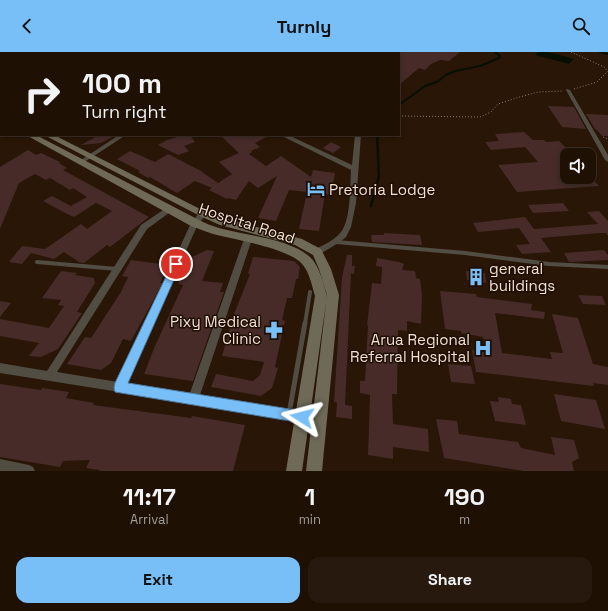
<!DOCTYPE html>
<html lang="en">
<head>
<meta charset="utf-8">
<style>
	body { margin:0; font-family:"Space Grotesk",sans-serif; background:#27190e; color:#f1f3f6; height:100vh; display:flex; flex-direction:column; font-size:15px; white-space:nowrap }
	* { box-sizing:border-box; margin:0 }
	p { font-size:13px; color:#a19d9a }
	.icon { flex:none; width:22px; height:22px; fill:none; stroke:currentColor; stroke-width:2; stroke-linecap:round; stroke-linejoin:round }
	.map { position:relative; height:419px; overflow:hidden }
	.details { display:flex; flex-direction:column; background:#1f1004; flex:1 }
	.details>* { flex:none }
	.top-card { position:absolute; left:0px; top:0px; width:400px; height:84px; box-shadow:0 2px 6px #0003,0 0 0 1px #3c3026; background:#1f1004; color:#f1f3f6; overflow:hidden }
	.tools { position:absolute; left:560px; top:96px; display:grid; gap:8px }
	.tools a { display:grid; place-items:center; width:36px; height:36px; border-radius:8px; background:#1f1004; box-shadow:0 2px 6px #0003,0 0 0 1px #3c3026; font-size:20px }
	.pin { position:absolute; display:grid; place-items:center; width:34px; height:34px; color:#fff; margin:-17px; border:2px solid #fff; border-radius:50%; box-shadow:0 1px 4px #0007 }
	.me { position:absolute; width:44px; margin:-22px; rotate:279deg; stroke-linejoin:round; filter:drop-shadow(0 0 3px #0008) }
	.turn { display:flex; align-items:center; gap:14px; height:84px; padding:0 16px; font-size:18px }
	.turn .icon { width:52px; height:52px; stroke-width:2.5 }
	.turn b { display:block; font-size:28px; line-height:34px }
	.eta { display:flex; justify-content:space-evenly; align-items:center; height:68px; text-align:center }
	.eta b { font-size:24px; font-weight:800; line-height:28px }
	.cta { display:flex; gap:8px; margin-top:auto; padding:8px 16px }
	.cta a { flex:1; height:46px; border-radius:12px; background:#78bff8; color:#111; font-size:16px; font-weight:800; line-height:46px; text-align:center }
	.cta a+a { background:#27190e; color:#f1f3f6 }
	header { display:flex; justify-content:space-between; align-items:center; height:52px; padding:0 16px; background:#78bff8; color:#111; font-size:18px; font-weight:800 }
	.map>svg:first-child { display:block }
	.water { fill:#071000 }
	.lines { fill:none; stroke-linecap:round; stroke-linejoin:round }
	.stream-far1 { stroke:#071000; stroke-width:2 }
	.stream { stroke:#071000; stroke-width:2.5 }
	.building { fill:#462b29 }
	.path { stroke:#8b7a6d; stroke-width:1; stroke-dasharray:1 2; stroke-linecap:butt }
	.service-far1 { stroke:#514d42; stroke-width:4 }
	.service { stroke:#514d42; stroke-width:5 }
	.minor { fill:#514d42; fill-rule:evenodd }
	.secondary { fill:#6f6a58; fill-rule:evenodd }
	.route { fill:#78bff8; stroke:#4e7ca1 }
	.labels { text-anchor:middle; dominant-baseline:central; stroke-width:3; stroke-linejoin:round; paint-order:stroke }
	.poi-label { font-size:15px; fill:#f0e2d7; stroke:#1f0d01; text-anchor:start }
	.street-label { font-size:15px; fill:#f0e2d7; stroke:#1f0d01 }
</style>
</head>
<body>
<header><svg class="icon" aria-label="back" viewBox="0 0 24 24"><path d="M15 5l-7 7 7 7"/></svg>Turnly<svg class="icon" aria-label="search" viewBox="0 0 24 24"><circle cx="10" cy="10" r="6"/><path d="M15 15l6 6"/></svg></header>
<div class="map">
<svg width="608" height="419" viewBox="0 0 608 419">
	<rect width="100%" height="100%" fill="#291606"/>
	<!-- water -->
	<path class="water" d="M538,0H548L574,7L569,12L535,3Z"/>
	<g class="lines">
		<!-- stream-far1 -->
		<path class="stream-far1" d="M600,0L608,2
			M399,53L425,34L437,30L446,23L455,19L480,14L499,6L500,4L495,0"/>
		<!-- stream -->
		<path class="stream" d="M371,154L379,124L377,83"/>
	</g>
	<!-- building -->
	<path class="building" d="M399,0H460L449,9L440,8L431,12L425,18L419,16L399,33Z
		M548,54L574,55L586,77L562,75Z
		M586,62L608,63V84H602L597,78L595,77Z
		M524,80L533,88H544L546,90L559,89L567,97V127L591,126L599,134L517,140L498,113L538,110L525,95L491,98L485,90L499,89L495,82Z
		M99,83H116L101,91L81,93Z
		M184,83H190L195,90L184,94L189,99L178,103L158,93L167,88Z
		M220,83H270L255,91L260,95L251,99L252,100L249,102L266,114L281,104L311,125L313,118L335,121L331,143L325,142L319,179L299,177L307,140L289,138L276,169L258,166L277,124L258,136L249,129L236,148L228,146L227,147L209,138L212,136L195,129L177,141L150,125L148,126L138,120L140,119L117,107L130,99L155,110L168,102L203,120H202L218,131L232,122L219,110L239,101Z
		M331,90L341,95L333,101L323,96Z
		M28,98L36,103L41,101L60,110L59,111L67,116L63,118L149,165L110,195L107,193L84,211L79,210L64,200L54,207L31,201L22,212L9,210L22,194L45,197L81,172L87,177L112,159L96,151L74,165L67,162L43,149L52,144L71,154L87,145L73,136L70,138L50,126L46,128L35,122L19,131L0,177V115Z
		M563,151L569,159L533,161L528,153Z
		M599,159L608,169V184L606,181H599L541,186L551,200L522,202L516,193L530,192L519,176L478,180L473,171L525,165L534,177L598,172L587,160Z
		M384,181L420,183L422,193L372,190L371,183H384Z
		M207,198L214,199L202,229L223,231L220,240H224L193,329L144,322L155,294L183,233L178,232L185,217L192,205Z
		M604,198L608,203V208L569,210L564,201Z
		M347,203H352V214H355L354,222L351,221L345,353L352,354V367L336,365L337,351L334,350L342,225Z
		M253,205L294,209L300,215L298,227H296L292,246H287L282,268L285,269L275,315L278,316L272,336L261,344L211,335L216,322L253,329L260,323L264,310L222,304L234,262L250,222H248Z
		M377,206L399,210L404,212L402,218L415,219L416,226L420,227L422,243L421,272L407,269V279L398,278L397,342H392L393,372L428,377L429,400L393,395V407L368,403L370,343L360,341V329H365L368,273H367L372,231L381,232L382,215L376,214Z
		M131,208L169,213L160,231H162L154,247L131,289L123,287L111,311L101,318L67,312L85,285L91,286L121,240L128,225L122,224Z
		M61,219L77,221L75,223L94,226L95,231L77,260L82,261L58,297L41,305L29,304L39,291L0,284V267L49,276L64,254L58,253L61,248L42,246Z
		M466,219L485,221L486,231L467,228Z
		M440,239L476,242L477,245L532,252L531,258L545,260L544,267L495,261L502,301L552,307L550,300L563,301L552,262L578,266L593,312L608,315V333L593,331L594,334L476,320L472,298L486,300L483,285L461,281V279L445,277Z
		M578,243L602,244L606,253L583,252Z
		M0,249L11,251L0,265Z
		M448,312L471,314L475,332L451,330Z
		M0,332L41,338L42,336L69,340L66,346L94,351L93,353L191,366L192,364L245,373L233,419H99L100,418L86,416L90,408L63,409L60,415L0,405Z
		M554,342L596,348L605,377L561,369Z
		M498,345L511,347L512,352L521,353L526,373L495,369L490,349L499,350Z
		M436,367L457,369L459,382L518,390L521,396L555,403L551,385L574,388L579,406L572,410L574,419H524L444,406Z"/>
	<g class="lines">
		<!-- path -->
		<path class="path" d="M571,0L604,15L608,20
			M339,1L342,0
			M574,37L597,30L607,20
			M399,64L480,65L491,60L498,52L516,46L538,40L562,39
			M603,85L608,87"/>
		<!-- service-far1 -->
		<path class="service-far1" d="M336,190L465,201L549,212L608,215
			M37,210L117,217
			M305,272L310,240"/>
		<!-- service -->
		<path class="service" d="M289,362L305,271"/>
		<!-- minor -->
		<path class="minor" d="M138,0H142V1H138Z
			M0,28H1V30H0Z
			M566,37L570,38L608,103V110L605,108L566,38Z
			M119,83H126L83,111L81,112L78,110Z
			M280,83H288L352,113L355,83H361L356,151L351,175L346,185L340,190L320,202H314L313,200L314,198C323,193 335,188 341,180C351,167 350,135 351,118Z
			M166,156H172L173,158L147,177L57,320L118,330L191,171L200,160H203L207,162L198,172L127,331L190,341L244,187L248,184L252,187L200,343L320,362L324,363L325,367L324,371L320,372L0,321V311L47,319L141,173Z
			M0,407L29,413L33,415L35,419H0Z"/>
		<!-- secondary -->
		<path class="secondary" d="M0,65H1V70H0Z
			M26,83H36L199,168C205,171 212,174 219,176C244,183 290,187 310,205C320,214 323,232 327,244L302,419H286L315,244C312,234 310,222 303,213C291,197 237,188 217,183C209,181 200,177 191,174Z
			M44,83H54L206,160L227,167L302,187L321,197L331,217L339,243L322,419H306L327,243L319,217L313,203L295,193L220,173L200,164Z"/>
	</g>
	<!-- route -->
	<path class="route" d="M176,208L181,212L128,331L302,359L306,361L308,365L306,369L302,371L115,340L114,336L115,331L172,212Z"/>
	<!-- icons -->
	<defs>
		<g id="hotel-bare" transform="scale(1.38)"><path d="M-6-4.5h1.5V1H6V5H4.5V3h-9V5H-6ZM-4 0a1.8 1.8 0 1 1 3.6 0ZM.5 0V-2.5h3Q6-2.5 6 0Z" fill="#78bff8" stroke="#1f0d01" stroke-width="2.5" paint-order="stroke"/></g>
		<g id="building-bare" transform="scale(1.38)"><path d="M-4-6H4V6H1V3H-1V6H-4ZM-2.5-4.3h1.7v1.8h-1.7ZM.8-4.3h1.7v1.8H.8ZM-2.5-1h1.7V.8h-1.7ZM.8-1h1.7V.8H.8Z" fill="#78bff8" stroke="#1f0d01" stroke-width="2.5" paint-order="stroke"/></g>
		<g id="pharmacy-bare" transform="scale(1.38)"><path d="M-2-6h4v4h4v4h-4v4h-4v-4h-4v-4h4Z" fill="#78bff8" stroke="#1f0d01" stroke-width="2.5" paint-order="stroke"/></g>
		<g id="hospital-bare" transform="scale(1.38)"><path d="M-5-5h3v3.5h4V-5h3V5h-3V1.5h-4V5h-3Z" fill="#78bff8" stroke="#1f0d01" stroke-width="2.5" paint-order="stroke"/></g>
	</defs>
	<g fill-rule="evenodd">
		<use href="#hotel-bare" x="316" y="137"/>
		<use href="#building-bare" x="476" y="225"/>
		<use href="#pharmacy-bare" x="274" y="278"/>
		<use href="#hospital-bare" x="483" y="296"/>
	</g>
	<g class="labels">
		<!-- poi labels -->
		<g class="poi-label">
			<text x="329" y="137">Pretoria Lodge</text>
			<text x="489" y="216">general<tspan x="489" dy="17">buildings</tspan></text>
			<text x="261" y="269" text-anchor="end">Pixy Medical<tspan x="261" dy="17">Clinic</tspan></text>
			<text x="470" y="287" text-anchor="end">Arua Regional<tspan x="470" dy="17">Referral Hospital</tspan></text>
		</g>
		<!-- street labels -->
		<g class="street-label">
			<text transform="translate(247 171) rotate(18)">Hospital Road</text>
		</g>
	</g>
</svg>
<div class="tools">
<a><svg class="icon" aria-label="sound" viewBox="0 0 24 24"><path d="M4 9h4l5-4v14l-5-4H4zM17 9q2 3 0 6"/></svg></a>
</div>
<div class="pin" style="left:176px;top:212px;background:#d93025"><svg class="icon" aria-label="arrive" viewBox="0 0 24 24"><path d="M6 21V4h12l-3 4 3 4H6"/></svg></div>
<svg class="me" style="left:302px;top:365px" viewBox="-20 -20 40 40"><path d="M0-17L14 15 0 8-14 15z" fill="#78bff8" stroke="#fff" stroke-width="4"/></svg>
<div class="top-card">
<div class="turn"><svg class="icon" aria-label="right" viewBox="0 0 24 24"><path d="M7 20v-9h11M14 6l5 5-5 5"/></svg><div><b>100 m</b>Turn right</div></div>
</div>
</div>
<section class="details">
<div class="eta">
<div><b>11:17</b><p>Arrival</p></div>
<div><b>1</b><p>min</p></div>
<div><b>190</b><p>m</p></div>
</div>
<div class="cta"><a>Exit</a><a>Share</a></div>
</section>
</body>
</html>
